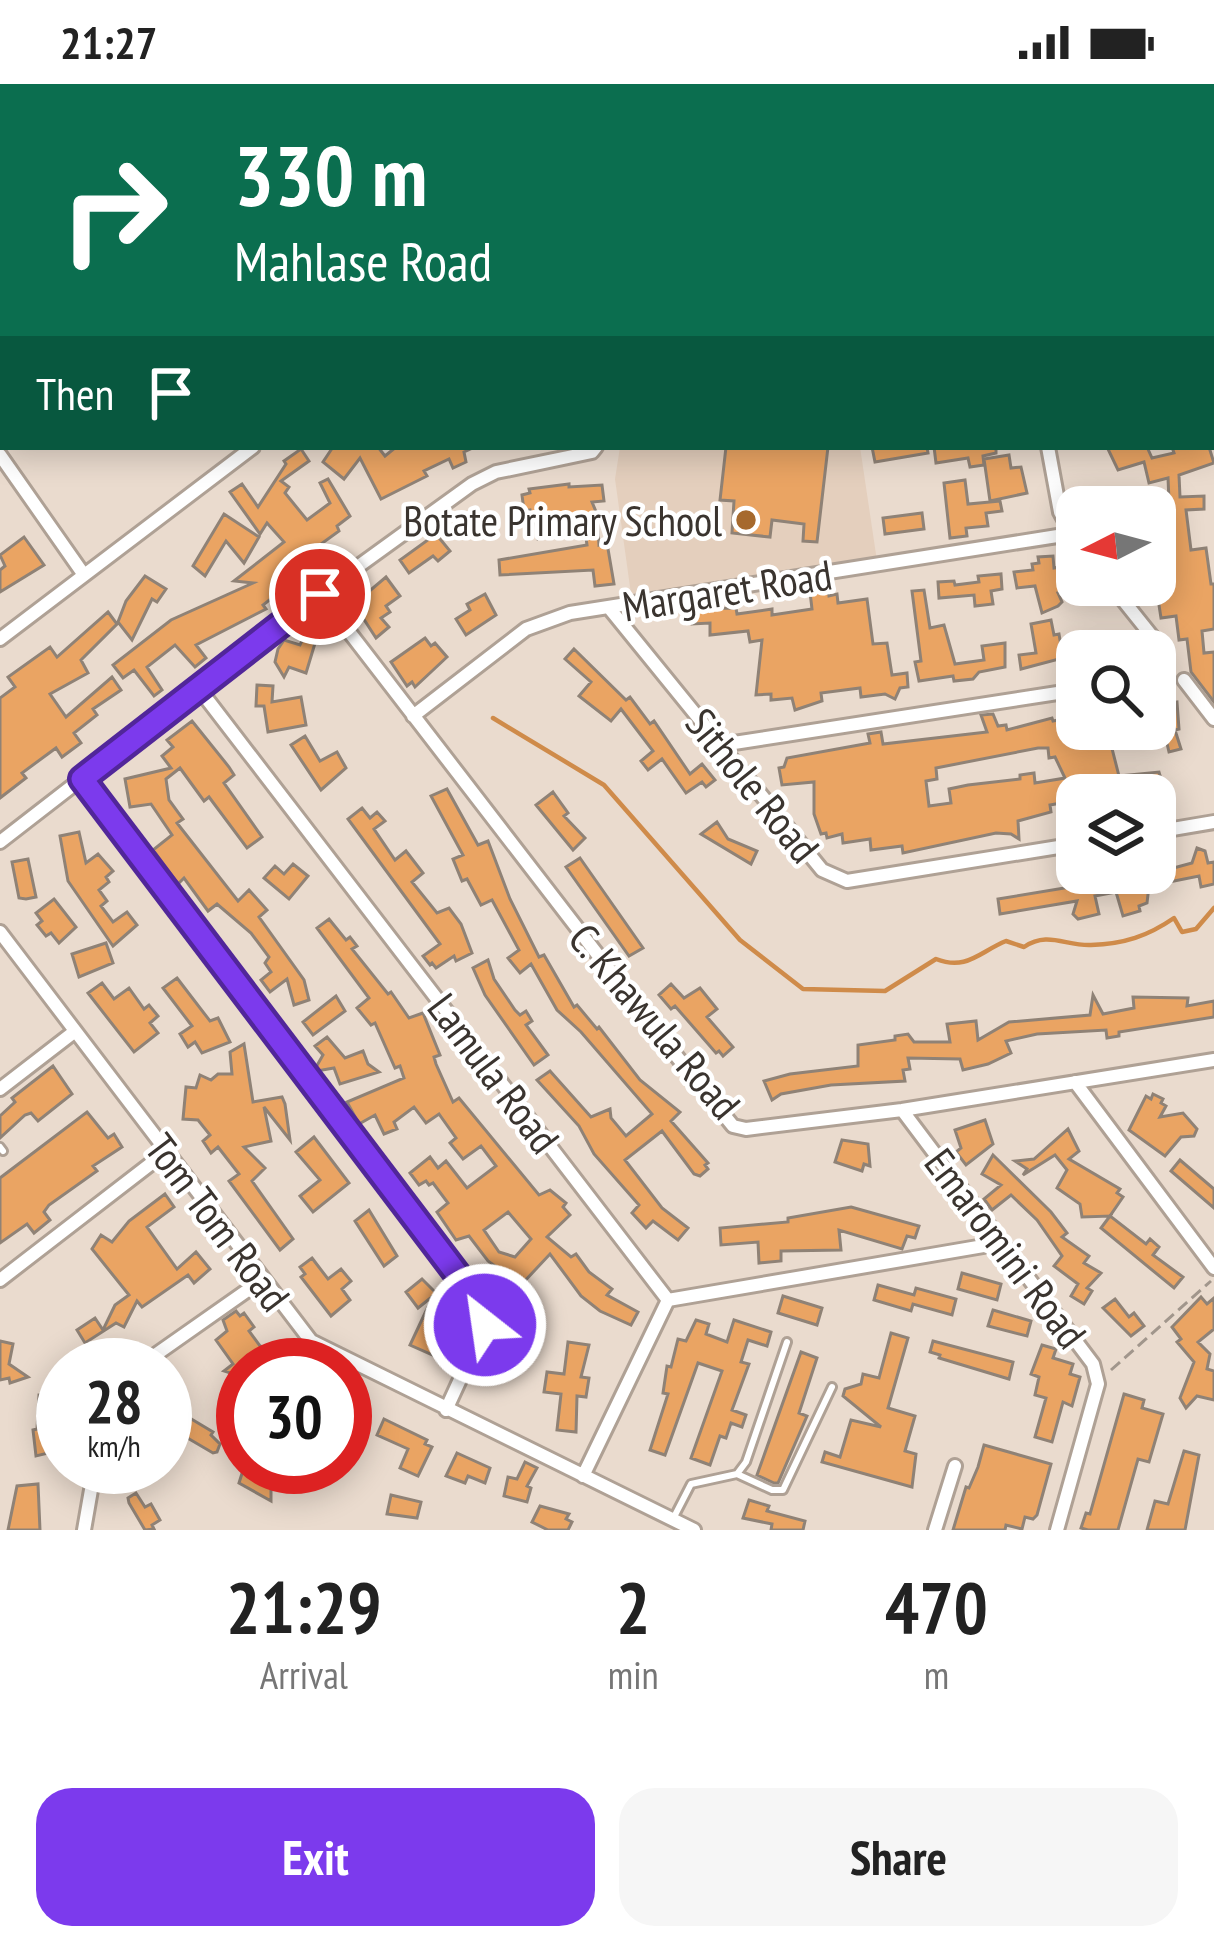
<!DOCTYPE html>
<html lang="en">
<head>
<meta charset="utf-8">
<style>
	body { margin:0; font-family:"PT Sans Narrow",sans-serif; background:#f6f6f6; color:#222; height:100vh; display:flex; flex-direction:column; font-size:45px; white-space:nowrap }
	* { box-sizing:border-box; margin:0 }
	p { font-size:39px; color:#767676 }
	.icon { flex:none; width:66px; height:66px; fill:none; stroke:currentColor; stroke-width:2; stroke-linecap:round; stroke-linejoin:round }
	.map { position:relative; height:1446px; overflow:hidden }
	.drawer { display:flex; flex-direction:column; background:#fff; flex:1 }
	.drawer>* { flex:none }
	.guide { position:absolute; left:0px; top:0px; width:1215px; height:366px; box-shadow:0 6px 30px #0003; background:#0b6e4f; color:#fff; overflow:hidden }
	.needle { width:78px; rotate:264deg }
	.buttons { position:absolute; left:1056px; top:402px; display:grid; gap:24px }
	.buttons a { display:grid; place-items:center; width:120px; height:120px; border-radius:24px; background:#fff; box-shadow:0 6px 30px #0003; font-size:60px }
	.speed { position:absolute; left:36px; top:1254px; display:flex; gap:24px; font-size:60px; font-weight:700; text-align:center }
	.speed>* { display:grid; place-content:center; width:156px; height:156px; border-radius:50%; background:#fff; box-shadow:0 6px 30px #0003; line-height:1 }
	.speed small { font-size:30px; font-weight:400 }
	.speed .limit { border:18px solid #d22; background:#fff; color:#111 }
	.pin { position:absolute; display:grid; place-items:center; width:102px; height:102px; color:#fff; margin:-51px; border:6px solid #fff; border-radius:50%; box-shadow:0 3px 12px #0007 }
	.me { position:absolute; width:132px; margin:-66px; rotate:330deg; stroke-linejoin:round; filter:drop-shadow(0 0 9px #0008) }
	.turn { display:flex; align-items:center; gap:42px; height:252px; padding:0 36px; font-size:54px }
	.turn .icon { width:156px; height:156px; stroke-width:2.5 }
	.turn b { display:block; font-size:84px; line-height:102px }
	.then { display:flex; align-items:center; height:114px; padding:0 36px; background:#0003; gap:24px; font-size:45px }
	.eta { display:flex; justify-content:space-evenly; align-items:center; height:204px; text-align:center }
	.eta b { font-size:72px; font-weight:800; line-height:84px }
	.cta { display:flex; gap:24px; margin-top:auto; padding:24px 36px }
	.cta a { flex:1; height:138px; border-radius:36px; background:#7c3aed; color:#fff; font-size:48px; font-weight:800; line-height:138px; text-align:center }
	.cta a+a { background:#f6f6f6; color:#222 }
	.status { display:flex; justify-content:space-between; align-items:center; height:84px; padding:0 60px; background:#fff; direction:ltr }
	.status svg { height:33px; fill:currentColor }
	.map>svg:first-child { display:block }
	.built { fill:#e4cfbd }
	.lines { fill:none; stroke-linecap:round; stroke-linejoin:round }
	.stream { stroke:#cf8b4a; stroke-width:4.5 }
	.building { fill:#eaa463; stroke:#8f8276; stroke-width:3; fill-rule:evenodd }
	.service-casing { stroke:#afa195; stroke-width:12 }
	.minor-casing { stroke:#afa195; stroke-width:18 }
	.tertiary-casing { stroke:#afa195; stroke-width:21 }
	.path { stroke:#a1968c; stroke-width:3; stroke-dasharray:12 6; stroke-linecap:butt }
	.service { stroke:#fff; stroke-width:6 }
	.minor { stroke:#fff; stroke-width:12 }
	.tertiary { stroke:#fff; stroke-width:15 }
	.route-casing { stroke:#51269a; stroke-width:30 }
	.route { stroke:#7c3aed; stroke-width:21 }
	.poi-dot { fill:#a6692d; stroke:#fff; stroke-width:4.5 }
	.labels { text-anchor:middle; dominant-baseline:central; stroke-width:9; stroke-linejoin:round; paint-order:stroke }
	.poi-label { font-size:42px; fill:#3a342f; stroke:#fff; text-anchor:end }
	.street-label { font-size:42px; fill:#3a342f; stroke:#fff }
</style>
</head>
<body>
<div class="status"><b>21:27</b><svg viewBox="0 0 49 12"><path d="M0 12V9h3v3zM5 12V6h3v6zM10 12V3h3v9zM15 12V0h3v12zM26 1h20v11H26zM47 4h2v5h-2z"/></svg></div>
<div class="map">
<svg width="1214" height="1446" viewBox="0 0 1214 1446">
	<rect width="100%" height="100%" fill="#eadbce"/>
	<!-- built -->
	<path class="built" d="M620,363H860L877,477L631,510L615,395Z"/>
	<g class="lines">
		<!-- stream -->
		<path class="stream" d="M493,634L604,701L740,856L803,905L885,907L936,875C967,887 979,868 1006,857L1024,863C1048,847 1065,862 1091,861C1124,860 1148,852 1174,834L1182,848L1196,845L1214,824"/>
	</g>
	<!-- building -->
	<path class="building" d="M333,363H378L385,372L396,363H475L464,368L466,378L453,384L449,375L424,387L427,392L381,415L360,374L344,395L323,378Z
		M726,363H828L817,458L803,457L804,440L772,436L770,453L732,449L734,417L720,416Z
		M872,363H927L928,369L875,378Z
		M934,363H996V369L983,372L984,381L970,383L968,374L936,379Z
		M1107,363H1147L1152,374L1174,369L1172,363H1209L1214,379L1179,391L1180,413L1204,412V425L1186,426L1191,466L1206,464L1211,500H1214V545L1202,547L1204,569L1214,568V618L1191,588L1187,555L1179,556L1176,532L1161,534L1157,508L1167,507L1164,486L1155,487V419L1169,417L1168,394L1149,399L1144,378L1118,386Z
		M301,365L309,377L281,397L289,403L285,409L307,436L330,419L320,399L328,395L350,432L337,442L339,447L299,476L302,480L282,497L286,503L263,521L266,525L196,561L206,574L195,583L175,561L147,583L162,606L154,612L134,586L123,594L113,581L171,536L253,499L234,497L284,458L267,439L260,450L230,408L242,400L258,423L286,380L284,377Z
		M1009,371L1011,384L1021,383L1027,409L990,417L984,375Z
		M965,396L968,420L1000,417L1002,427L986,429L988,442L966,444L967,452L950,454L944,399Z
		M569,400V403L602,401L604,417L592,418L597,430L599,461L607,459L614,500L595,502L593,486L500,491L499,476L587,461L584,440H561L548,444L538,454L535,433H531L530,426L524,427L522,411L530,409L529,405Z
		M1146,410L1148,423H1099V416Z
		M922,429L924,445L885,450L883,434Z
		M224,430L259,453L244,479L226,457L205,492L193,482Z
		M436,450L450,467L438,477L433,472L409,489L400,476Z
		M24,453L44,481L0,508V486L5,482L0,471Z
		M1053,472L1054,484L1061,483L1064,508L1058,509L1062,518L1058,522L1042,529L1035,502L1017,504L1014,488L1033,486L1032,480L1039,479L1038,473Z
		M1001,490L1002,505L991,507L993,520L975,522L974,511L939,514L938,498L954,497L955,501L979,498L978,492Z
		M145,492L166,505L157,518L152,515L132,556L118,538L126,517Z
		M386,493L400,512L386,522L390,528L381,534L389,543L376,554L354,520Z
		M828,505L829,512L837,510L838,519L867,515L873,560L887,559L892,591L907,589L908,603L900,604L895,615L885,610L861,613L860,604L821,609L822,617L795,626L792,614L771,616V610L756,611L762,556L750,558L748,547L710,551V539L692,540L691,525L736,524L737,530L772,525V531L812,525L810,508Z
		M924,506L930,544L944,541L955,580L984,576L982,562L1005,559V583L979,588L973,595L954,597L953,592L919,597L915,578L921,577L912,507Z
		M485,510L496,531L466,551L456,535L470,526L467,520Z
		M108,528L117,540L81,576L88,589L50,610L66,633L112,593L121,606L93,625L97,631L74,649L81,659L62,673L56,664L22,689L26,694L0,714V614L15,603L8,593L50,563L57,573Z
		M1051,536L1054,551L1059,550L1063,574L1021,585L1019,571L1036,569L1031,540Z
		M304,552L316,556L306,589L289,583L284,593L275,578L278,565L284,556L300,561Z
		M425,554L431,562L435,559L447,573L415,603L412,598L407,602L391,578Z
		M574,565L626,616L630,613L650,640L654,637L690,690L702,680L715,696L706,703L702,698L686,709L662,675L648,686L641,677L653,667L621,625L611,637L579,612L591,598L565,575Z
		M257,601L273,602L272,618L301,613L306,641L268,648L264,622H256Z
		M1177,618L1179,645L1175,646L1181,665L1169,668L1165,651L1161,652L1157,621Z
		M993,630L998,642L1006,641L1007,646L1052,634L1053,637L1069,634L1075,645H1107L1119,692L1159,688L1166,711H1071L1072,717L1050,721L1051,728L1018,737L1019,755L1011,750L996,749L903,769L902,762L871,766L870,755L843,759L842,750L827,754L826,749L821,750L814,730V698L782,701L779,684L784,683L787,674L870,659L868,650L881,648L883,660L987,648L981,631ZM1038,664H1048L1049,674L1055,673L1065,694L1035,699L1034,689L1020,691V695L968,701L949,705L951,719L929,722L926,697L937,695L936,684Z
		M192,637L229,683L234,691L224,699L262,753L247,764L209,713L204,717L180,684L166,695L169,716L183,735L177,739L238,817L249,806L267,826L259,833L304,896L309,916L294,921L287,895L270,908L261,896L271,888L265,879L269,873L251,849L217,820L208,827L184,794L178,800L153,766L172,751L151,720L130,723L125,695L171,684L162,672L173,663L167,656Z
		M305,652L320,677L337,668L346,684L321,706L291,661Z
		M447,705L478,761L488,757L510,815L539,873L544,871L574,923L577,921L597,945L599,943L640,996L680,1028L671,1037L708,1079L705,1081L708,1085L700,1092L694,1090L662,1047L625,1076L662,1124L688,1144L678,1156L653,1137L646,1144L632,1129L639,1121L594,1070L579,1042L537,996L550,987L591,1033L610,1025L611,1034L626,1052L652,1030L581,948L557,926L531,880L520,889L508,874L519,866L492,816L481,821L467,795L462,797L453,775L463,771L431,712Z
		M553,708L568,729L564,732L585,754L573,766L536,721Z
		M362,724L370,734L377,728L385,737L374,745L395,776L406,767L423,789L412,798L437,829L449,824L461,840L472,869L456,877L454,872L436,884L432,879L430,881L423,872L440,860L348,735Z
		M717,738L728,755L757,767L751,780L701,750Z
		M79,748L86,779L98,770L113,787L106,793L109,798L99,806L107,817L101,822L113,838L127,828L137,841L113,862L68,797L60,752Z
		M1197,764L1205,767L1208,779L1214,778V800L1201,803L1199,792L1149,802L1147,819L1139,822L1140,827L1123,832L1116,808L1095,812L1099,830L1078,835L1073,830L1077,817L1000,830L998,815L1155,789L1192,779Z
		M580,774L643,864L629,872L566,783Z
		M28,775L36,813L26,815L19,814L12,778Z
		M293,780L308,792L289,815L264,794L275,782L284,790Z
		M54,815L76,843L59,859L51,849L46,852L37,841L42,837L36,829Z
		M329,835L346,856L350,853L357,862L352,865L388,910L391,908L409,934L423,929L440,971L434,973L436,980L453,1018L459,1014L539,1111L550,1106L566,1119L563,1123L570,1131L547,1153L571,1173L576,1170L589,1188L612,1205L607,1211L638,1228L631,1241L600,1227L581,1212L550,1170L521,1201L488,1177L469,1152L456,1156L437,1128L448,1119L433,1099L429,1101L426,1097L419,1101L410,1089L430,1073L438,1084L446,1077L467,1104L496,1082L481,1062L463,1075L450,1059L456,1054L439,1030L426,1039L414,1023L394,1038L397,1045L384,1050L375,1031L359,1040L347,1018L404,994L400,982L395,984L375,939L371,941L357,924L369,914L317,844ZM508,1128L531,1155L515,1173L499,1168L484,1146Z
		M106,859L113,879L79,893L72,870Z
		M488,876L494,895L515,926L520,931L526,927L532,937L526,941L548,971L534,981L485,911L473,884Z
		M177,894L210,937L218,934L230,958L202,969L195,958L188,963L180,950L192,942L163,904Z
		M102,899L114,915L129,904L144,925L149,921L158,932L150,939L158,949L134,968L88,909Z
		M671,900L684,914L700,904L717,925L707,933L733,963L723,972L719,967L716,969L675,922L671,925L659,911Z
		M1093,911L1103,930L1134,924L1133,913L1188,914L1187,922L1214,917V933L1119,948V952L1107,954L1106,946L1037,950L1006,957L1011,969L988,980L963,986L960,975L908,974L910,985L903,986L905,997L831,1001L781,1010L772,1016L764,997L790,990L858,982V961L895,956V952L908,950L914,958H950L947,940L976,937L978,956L1009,938L1090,931Z
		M336,912L345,927L313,951L303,938Z
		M327,953L345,974L363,967L368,980L379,988L340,1000L334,984L317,987L315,985L323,971L315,962Z
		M244,960L253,1018L282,1013L285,1020L290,1056L264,1023L271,1057L244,1063L265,1084L252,1097L293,1155L280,1166L229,1097L239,1090L218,1063L211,1069L203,1057L210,1051L198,1036L183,1035L186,1003L196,1004L200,991L211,996L218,990H232L230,968Z
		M53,982L72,1010L38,1037L31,1029L25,1031L0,1054V1032L15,1018L12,1014Z
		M1153,1010L1163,1015L1161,1019L1166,1022L1160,1033L1183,1029L1197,1045L1194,1052L1181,1053L1165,1072L1129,1046L1146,1012L1151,1015Z
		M87,1028L108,1054L114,1050L122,1063L93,1082L97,1087L49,1121L44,1128L50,1136L34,1149L27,1140L0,1159V1094Z
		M985,1036L993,1060L966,1081L956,1068L961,1064L955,1046Z
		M1068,1045L1079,1067L1069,1075L1120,1105L1117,1109L1123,1113L1110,1132L1146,1160L1150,1155L1159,1163L1153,1171L1183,1193L1174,1204L1101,1144L1110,1132L1082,1133L1080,1120L1057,1104L1067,1086L1055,1071L1023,1091L1027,1085L1015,1077L1034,1075Z
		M314,1053L349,1099L313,1128L300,1112L320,1096L296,1068Z
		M842,1056L868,1060L870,1082L864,1080L862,1087L835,1078Z
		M993,1071L1051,1128L1067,1149L1062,1153L1089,1172L1084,1179L1101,1189L1087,1204L1092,1207L1084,1220L1071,1212L1078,1200L1054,1182L1062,1172L1037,1136L1011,1111L992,1126L984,1115L1001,1101L982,1090Z
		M1180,1076L1214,1105V1124L1171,1087Z
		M165,1110L174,1123L147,1143L177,1185L196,1168L210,1185L194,1199L188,1191L142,1223L137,1217L124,1243L116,1239L85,1259L77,1246L95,1234L103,1246L115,1221L129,1211L92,1165L101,1151L112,1158L129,1137Z
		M851,1123L919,1142L915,1154L907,1152L902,1165L839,1146L841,1166L781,1167V1177L759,1179L758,1158L721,1161L720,1144L788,1138V1134Z
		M369,1126L397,1172L384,1182L355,1137Z
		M312,1174L328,1195L341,1185L351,1197L342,1205L350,1216L331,1232L301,1193L305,1190L300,1183Z
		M962,1189L1001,1200L997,1216L958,1205Z
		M422,1195L445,1218L430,1229L454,1240L435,1272L410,1261L433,1212L418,1224L406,1208Z
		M878,1201L914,1211L916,1204L956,1215L952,1231L913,1220L911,1227L874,1216Z
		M783,1212L822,1224L817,1241L778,1229Z
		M1201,1213L1207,1220L1214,1214V1245L1198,1258L1210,1270L1207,1285L1214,1287V1316L1197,1312L1186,1324L1180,1314L1194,1278L1177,1258L1181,1255L1172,1243Z
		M1115,1215L1129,1233L1134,1229L1144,1242L1131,1252L1103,1224Z
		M993,1226L1031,1237L1027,1252L988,1242Z
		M236,1227L240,1232L244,1229L254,1243L249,1247L260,1262L273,1266L269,1281H243V1293L224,1287L233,1280L216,1256L227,1247L223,1236Z
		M696,1236L709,1240L706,1250L727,1258L734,1236L771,1248L767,1262L748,1256L741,1278L749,1280L732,1326L746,1331L742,1343L731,1339L726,1354L720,1352L710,1381L691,1374L722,1287L698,1279L665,1371L650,1366L668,1310L663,1309L667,1282L671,1283L678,1255L686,1257Z
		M891,1249L908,1254L888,1324L915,1332L905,1367L916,1370L912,1403L822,1378L825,1368L840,1373L851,1336L881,1343L843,1312L845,1305L861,1300L863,1290L879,1294Z
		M0,1257L13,1260L9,1280L28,1293L10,1299L9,1294L0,1296Z
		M933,1257L1013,1278L1009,1295L939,1274L940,1271L930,1268Z
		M568,1258L589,1261L581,1293L589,1294L586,1313L577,1312L576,1348L557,1346L561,1310L544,1308L547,1288L564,1290Z
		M1042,1261L1056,1265L1053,1274L1073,1280L1070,1290L1080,1293L1072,1322L1063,1318L1052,1358L1035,1353L1046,1314L1035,1311L1039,1293L1031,1290Z
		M801,1268L817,1274L799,1329L807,1332L778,1399H774L757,1391Z
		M1124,1310L1144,1316L1142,1324L1163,1330L1149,1378L1138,1375L1118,1446H1088L1081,1444L1086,1429L1090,1430Z
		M39,1311L55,1312L54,1333L61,1366L36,1372L33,1346L37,1345Z
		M188,1333L213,1348L211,1351L220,1360L217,1368L213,1369L179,1349Z
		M384,1335L427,1356L425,1360L432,1363L418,1392L400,1384L408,1365L377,1351Z
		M984,1361L1051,1380L1037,1431L1033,1435L1025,1433L1022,1445L1006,1441L1005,1446H953L966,1403L969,1404L978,1383Z
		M1184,1367L1199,1371L1185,1446H1147L1155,1417L1168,1420Z
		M457,1369L490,1384L485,1399L468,1392L465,1399L446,1392Z
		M525,1378L537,1384L527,1402L531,1404L527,1418L504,1412L508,1393L517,1395Z
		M244,1383H253L270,1394L267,1400L271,1401V1417L239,1399Z
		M38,1400L40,1446H8L17,1402Z
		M136,1409L145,1423L151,1420L160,1436L152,1441L154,1445L145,1446L129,1419L128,1414Z
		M391,1411L421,1418L417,1434L387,1430Z
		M749,1416L769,1422L767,1427L805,1437L803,1446H771L772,1440L743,1434Z
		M540,1422L569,1430L566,1435L572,1438L568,1446H548L532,1438Z"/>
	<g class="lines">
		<!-- service casing -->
		<g class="service-casing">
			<path id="service" d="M0,263L3,264
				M0,1063L3,1067
				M737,1390L772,1406H783L832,1303
				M674,1433L691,1400L737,1390L746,1378L787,1258"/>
		</g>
		<!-- minor casing -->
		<g class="minor-casing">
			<path id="minor" d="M454,0L455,3
				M968,0V3
				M269,3L272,0
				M894,3L914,0
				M1212,132H1214
				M1212,296L1214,297
				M0,360L3,358
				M1048,363L1060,428L1077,459
				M0,371L84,491
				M1111,501L1159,561L1160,578L1155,584
				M320,510L661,953L733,1042L746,1045L902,1026L1214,976
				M610,525L822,786L847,797L1077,760
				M0,555L253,363
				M1184,596L1214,635
				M200,606L668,1216L583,1392
				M413,632L526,545L570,529L1070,450
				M721,661L1077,606
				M82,695L479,1219L485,1241L446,1326
				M1155,748L1214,738
				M0,758L320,510L472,400L496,388L592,368L596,363
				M0,848L311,1257L694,1446
				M1075,998L1214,1184
				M0,1005L74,948
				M902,1026L1093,1280L1098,1300L1057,1446
				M0,1196L166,1068
				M668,1216L1001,1159
				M141,1281L262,1196
				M84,1446L95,1383
				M935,1446L955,1382"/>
		</g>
		<!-- tertiary casing -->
		<g class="tertiary-casing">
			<path id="tertiary" d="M68,3L70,0
				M0,80L3,77"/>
		</g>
		<!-- path -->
		<path class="path" d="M1111,1286L1211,1197"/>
		<!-- service -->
		<use href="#service" class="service"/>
		<!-- minor -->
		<use href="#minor" class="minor"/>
		<!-- tertiary -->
		<use href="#tertiary" class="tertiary"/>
	</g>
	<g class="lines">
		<!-- route casing -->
		<g class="route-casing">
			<path id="route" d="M320,510L82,695L479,1219L485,1241"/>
		</g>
		<!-- route -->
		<use href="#route" class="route"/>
	</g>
	<!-- markers -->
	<circle class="poi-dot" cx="746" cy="436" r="12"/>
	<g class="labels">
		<!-- poi labels -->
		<g class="poi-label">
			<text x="722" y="436">Botate Primary School</text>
		</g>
		<!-- street labels -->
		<g class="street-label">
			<text transform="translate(727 506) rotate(-9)">Margaret Road</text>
			<text transform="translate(753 701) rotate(51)">Sithole Road</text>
			<text transform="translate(655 937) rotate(50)">C. Khawula Road</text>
			<text transform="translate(494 989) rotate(53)">Lamula Road</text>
			<text transform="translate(218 1138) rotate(53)">Tom Tom Road</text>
			<text transform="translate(1006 1164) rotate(53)">Emaromini Road</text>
		</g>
	</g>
</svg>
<div class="buttons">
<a><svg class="needle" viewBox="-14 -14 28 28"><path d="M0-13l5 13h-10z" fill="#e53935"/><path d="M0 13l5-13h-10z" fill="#767676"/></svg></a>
<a><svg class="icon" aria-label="search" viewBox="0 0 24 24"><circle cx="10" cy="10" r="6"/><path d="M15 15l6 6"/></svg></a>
<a><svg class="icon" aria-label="layers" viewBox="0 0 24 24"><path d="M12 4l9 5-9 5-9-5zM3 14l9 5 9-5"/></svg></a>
</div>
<div class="speed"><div>28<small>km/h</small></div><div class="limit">30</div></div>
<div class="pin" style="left:320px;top:510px;background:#d93025"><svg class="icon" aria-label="arrive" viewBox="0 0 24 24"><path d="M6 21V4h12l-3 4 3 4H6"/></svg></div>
<svg class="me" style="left:485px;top:1241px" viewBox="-20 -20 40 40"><circle r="17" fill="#7c3aed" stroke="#fff" stroke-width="3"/><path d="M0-11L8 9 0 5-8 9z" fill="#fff"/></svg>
<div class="guide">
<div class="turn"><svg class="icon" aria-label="right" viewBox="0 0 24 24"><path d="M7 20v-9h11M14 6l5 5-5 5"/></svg><div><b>330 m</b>Mahlase Road</div></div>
<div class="then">Then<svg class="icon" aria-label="arrive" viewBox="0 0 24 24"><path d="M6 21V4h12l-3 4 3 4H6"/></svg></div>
</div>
</div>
<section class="drawer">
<div class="eta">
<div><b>21:29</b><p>Arrival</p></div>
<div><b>2</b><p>min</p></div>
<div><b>470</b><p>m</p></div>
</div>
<div class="cta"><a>Exit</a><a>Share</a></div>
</section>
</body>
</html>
